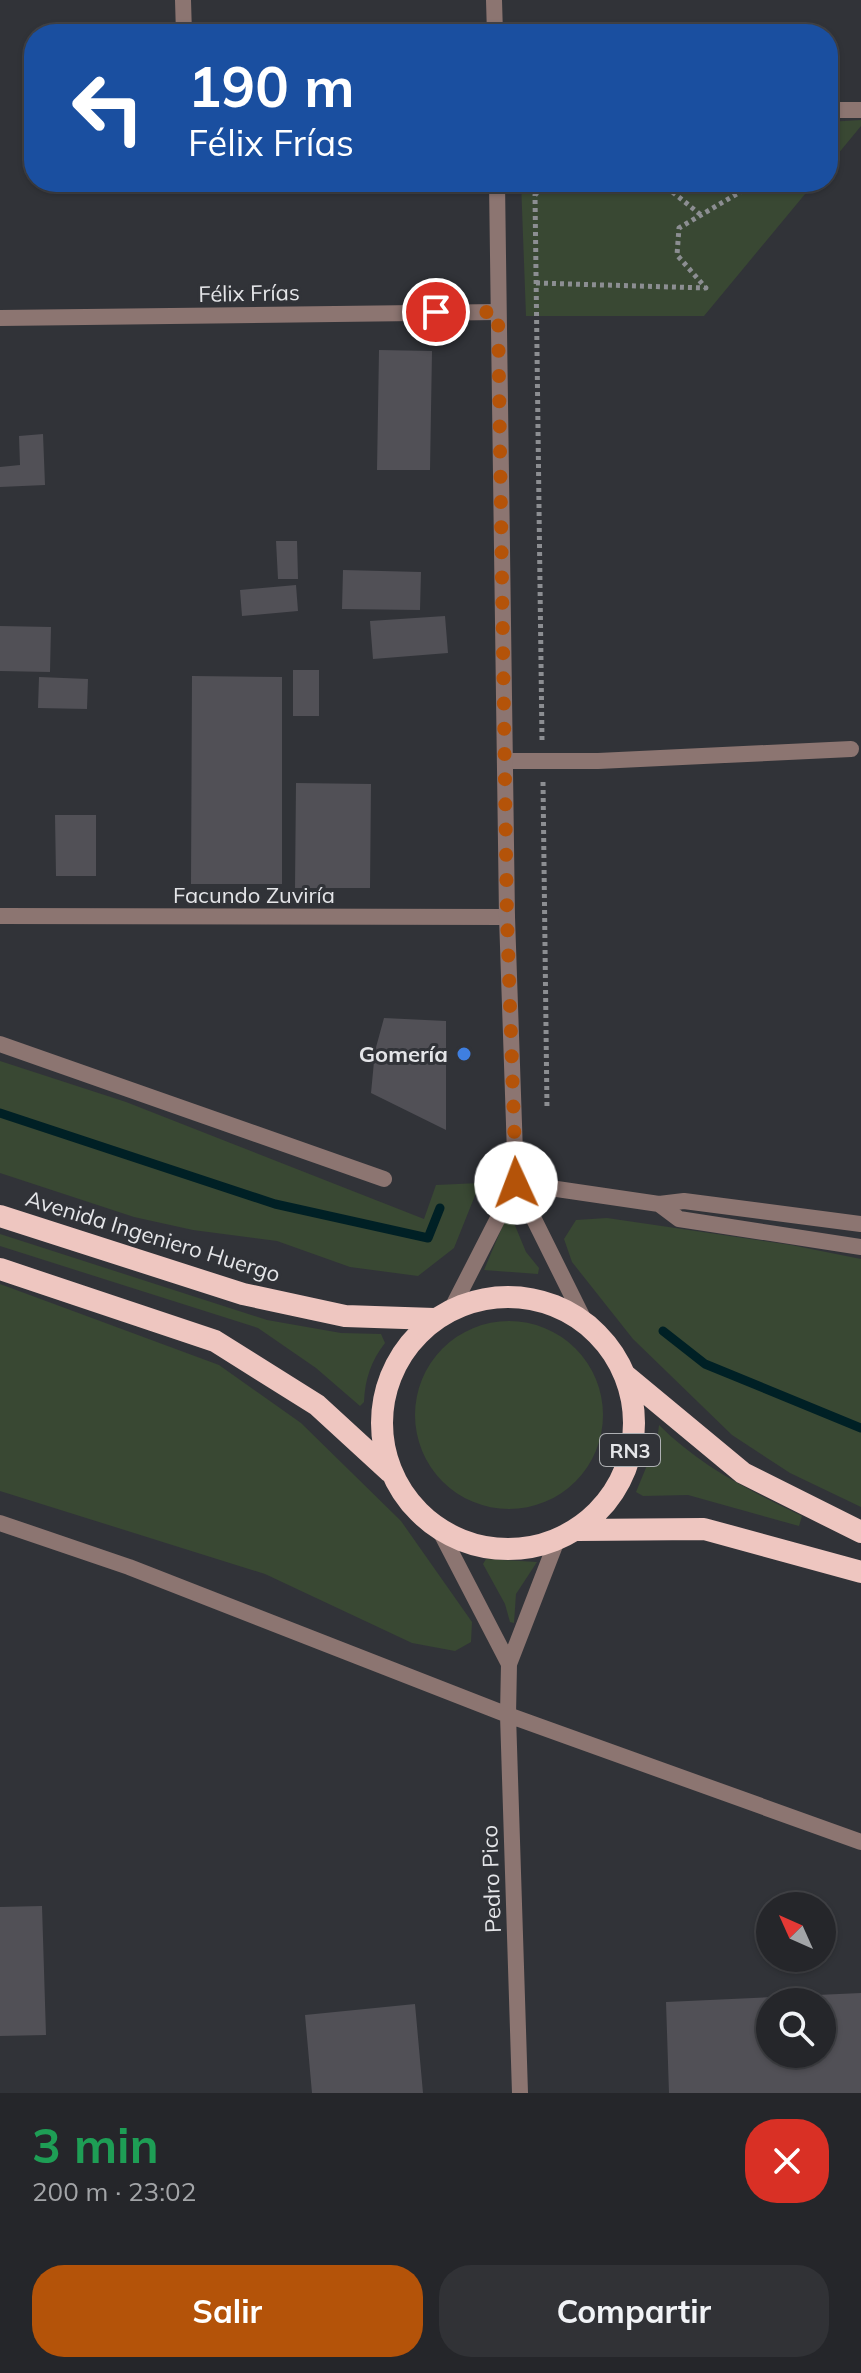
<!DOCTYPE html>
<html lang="es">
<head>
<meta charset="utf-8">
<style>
	body { margin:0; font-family:Mulish,sans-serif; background:#313236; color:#f1f3f6; height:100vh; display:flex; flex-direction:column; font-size:30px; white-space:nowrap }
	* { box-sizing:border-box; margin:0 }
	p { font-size:26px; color:#a3a5a8 }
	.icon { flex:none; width:44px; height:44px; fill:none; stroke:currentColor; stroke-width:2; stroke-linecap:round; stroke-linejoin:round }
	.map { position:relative; height:2093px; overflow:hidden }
	.details { display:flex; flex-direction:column; background:#25262a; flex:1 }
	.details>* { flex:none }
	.top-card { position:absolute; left:24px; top:24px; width:814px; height:168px; border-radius:32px; box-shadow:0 2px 6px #0004,0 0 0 2px #424347; background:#1a4fa0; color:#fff; overflow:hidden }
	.needle { width:52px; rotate:315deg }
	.tools { position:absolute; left:756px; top:1892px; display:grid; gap:16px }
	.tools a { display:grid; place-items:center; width:80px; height:80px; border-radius:50%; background:#25262a; box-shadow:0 2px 6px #0004,0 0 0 2px #424347; font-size:40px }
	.pin { position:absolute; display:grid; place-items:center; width:68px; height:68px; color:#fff; margin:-34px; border:4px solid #fff; border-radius:50%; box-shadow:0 2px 8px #0007 }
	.me { position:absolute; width:88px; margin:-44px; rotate:358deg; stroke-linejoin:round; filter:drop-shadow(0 0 6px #0008) }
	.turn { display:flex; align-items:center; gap:28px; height:168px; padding:0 32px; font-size:36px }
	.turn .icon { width:104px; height:104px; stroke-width:2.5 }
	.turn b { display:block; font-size:56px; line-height:68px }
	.round { display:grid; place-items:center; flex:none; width:84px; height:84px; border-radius:32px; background:#313236 }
	.head { display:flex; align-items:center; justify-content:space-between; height:136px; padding:0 32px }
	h1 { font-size:48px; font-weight:700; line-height:60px; color:#1e9e55 }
	.primary-button { display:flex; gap:16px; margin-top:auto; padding:16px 32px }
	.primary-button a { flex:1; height:92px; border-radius:32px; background:#b45309; color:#fff; font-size:32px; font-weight:700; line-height:92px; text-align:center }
	.primary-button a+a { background:#313236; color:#f1f3f6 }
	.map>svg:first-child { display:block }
	.green { fill:#394833 }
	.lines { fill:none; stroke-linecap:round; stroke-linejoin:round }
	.stream { stroke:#002025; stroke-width:9 }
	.building { fill:#515056; fill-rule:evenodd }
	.path { stroke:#8c8e92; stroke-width:5; stroke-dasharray:4 4; stroke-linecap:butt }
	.service { stroke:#8c7571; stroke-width:16 }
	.minor { stroke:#8c7571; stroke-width:16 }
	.tertiary { stroke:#8c7571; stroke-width:16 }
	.trunk { stroke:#eec6c0; stroke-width:22 }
	.route { stroke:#b45309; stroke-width:14; stroke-dasharray:0 25.2 }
	.shop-dot { fill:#3f7fe0; stroke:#313338; stroke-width:3 }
	.labels { text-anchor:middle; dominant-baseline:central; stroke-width:6; stroke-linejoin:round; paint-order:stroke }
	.shield { fill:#313338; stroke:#aeb0b3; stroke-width:2 }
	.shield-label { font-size:20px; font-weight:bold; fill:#e4e5e8 }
	.street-label { font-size:22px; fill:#e4e5e8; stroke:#313338 }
	.poi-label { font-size:22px; font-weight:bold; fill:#e4e5e8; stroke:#313338; text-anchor:end }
</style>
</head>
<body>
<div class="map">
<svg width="861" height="2093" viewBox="0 0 861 2093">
	<rect width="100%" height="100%" fill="#313338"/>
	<!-- green -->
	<path class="green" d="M861,120V126L828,166V122Z
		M521,182H815L704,316H526Z
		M0,1061L126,1102L424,1219L436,1185L480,1183L454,1248L418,1276L350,1267L277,1241L193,1230L134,1217L0,1173Z
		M509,1211L526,1252L539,1268L538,1274L484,1270Z
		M607,1218L791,1245L861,1259V1507L790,1473L732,1435L633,1339L572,1262L564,1239L576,1220Z
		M0,1234L267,1320L341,1333L381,1334L385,1343C371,1361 365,1379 364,1402L360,1406L316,1368L258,1328L0,1246Z
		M0,1284L219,1365L301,1423L401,1521L472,1622L471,1642L455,1651L412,1643L265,1574L0,1491Z
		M415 1415a94 94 0 1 1 188 0a94 94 0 1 1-188 0Z
		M659,1425C700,1466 750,1491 802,1516L799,1526L688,1495L643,1496L636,1492L657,1441Z
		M486,1559L537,1562L516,1594L514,1623L510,1622L505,1604L483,1564Z"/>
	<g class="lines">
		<!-- stream -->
		<path class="stream" d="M0,1113L275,1204L428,1238L440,1208
			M663,1331L705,1364L861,1428"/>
	</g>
	<!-- building -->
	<path class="building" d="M379,350L432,351L430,470H377Z
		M43,434L45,485L0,487V467L20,465L19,436Z
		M276,541H297L298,579H278Z
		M343,570L421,572L420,610L342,609Z
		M296,585L298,611L242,616L240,590Z
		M445,616L448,653L373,659L370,621Z
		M0,626L51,627L50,672L0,671Z
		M293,670H319V716H293Z
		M192,676L282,677V884H191Z
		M39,677L88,679L87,709L38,708Z
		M296,783L371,784L370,888H295Z
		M55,815H96V876H56Z
		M384,1018L446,1021V1130L371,1093L375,1051Z
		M42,1906L46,2035L0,2036V1907Z
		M861,1993V2093H669L666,2002ZM770,2002H822V2054H770Z
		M415,2004L423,2093H312L305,2015Z"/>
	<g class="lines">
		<!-- path -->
		<path class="path" d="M660,182L701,215
			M536,283L706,288L677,255L679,228L757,182
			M542,740L535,195L547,182
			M543,782L547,1109"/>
		<!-- service -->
		<path class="service" d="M505,761H598L851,749
			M0,1044L384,1179
			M516,1183L659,1204L684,1201L861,1224
			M659,1204L679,1219L861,1247"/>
		<!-- minor -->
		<path class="minor" d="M183,0L184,34
			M828,110H861
			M0,318L498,312
			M0,916L507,917
			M0,1523L129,1567L508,1715L861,1842
			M440,1531L509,1664
			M520,2093L508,1715L509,1664L557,1540"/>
		<!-- tertiary -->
		<path class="tertiary" d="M494,0L495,34
			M497,182L507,917L516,1183L585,1322
			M451,1310L516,1183"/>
		<!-- trunk -->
		<path class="trunk" d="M0,1216L243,1294L345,1316L434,1319
			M0,1269L215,1341L317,1405L390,1472
			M382 1423a126 126 0 1 1 252 0a126 126 0 1 1-252 0Z
			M626,1376L743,1473L861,1532
			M577,1530L704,1529L861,1572"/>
	</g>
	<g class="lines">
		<!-- route -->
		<path class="route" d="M436,312H498L507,917L516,1183"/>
	</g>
	<!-- markers -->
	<circle class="shop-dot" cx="464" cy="1054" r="8"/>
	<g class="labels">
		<!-- shield labels -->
		<rect class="shield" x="600" y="1434" width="60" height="32" rx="6"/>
		<g class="shield-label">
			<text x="630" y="1450">RN3</text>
		</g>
		<!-- street labels -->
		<g class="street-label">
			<text transform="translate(249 293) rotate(-1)">Félix Frías</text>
			<text x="254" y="895">Facundo Zuviría</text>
			<text transform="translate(153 1236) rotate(17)">Avenida Ingeniero Huergo</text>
			<text transform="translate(491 1879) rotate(-92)">Pedro Pico</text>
		</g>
		<!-- poi labels -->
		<g class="poi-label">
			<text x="448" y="1054">Gomería</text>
		</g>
	</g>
</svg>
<div class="tools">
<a><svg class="needle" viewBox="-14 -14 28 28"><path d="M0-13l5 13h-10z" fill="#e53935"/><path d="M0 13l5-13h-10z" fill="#a3a5a8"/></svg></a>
<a><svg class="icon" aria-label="search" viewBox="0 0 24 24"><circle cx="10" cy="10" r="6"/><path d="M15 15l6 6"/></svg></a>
</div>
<div class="pin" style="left:436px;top:312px;background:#d93025"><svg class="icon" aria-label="arrive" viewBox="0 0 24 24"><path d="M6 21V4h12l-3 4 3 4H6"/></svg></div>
<svg class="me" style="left:516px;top:1183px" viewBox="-20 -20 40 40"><circle r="19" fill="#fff"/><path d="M0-13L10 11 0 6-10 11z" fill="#b45309"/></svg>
<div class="top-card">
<div class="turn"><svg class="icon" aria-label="left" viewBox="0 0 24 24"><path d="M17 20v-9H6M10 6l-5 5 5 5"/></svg><div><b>190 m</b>Félix Frías</div></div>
</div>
</div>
<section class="details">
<div class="head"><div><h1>3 min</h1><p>200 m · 23:02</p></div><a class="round" style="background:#d93025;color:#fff"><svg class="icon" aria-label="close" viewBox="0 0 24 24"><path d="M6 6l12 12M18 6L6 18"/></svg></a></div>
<div class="primary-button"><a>Salir</a><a>Compartir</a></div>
</section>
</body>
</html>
